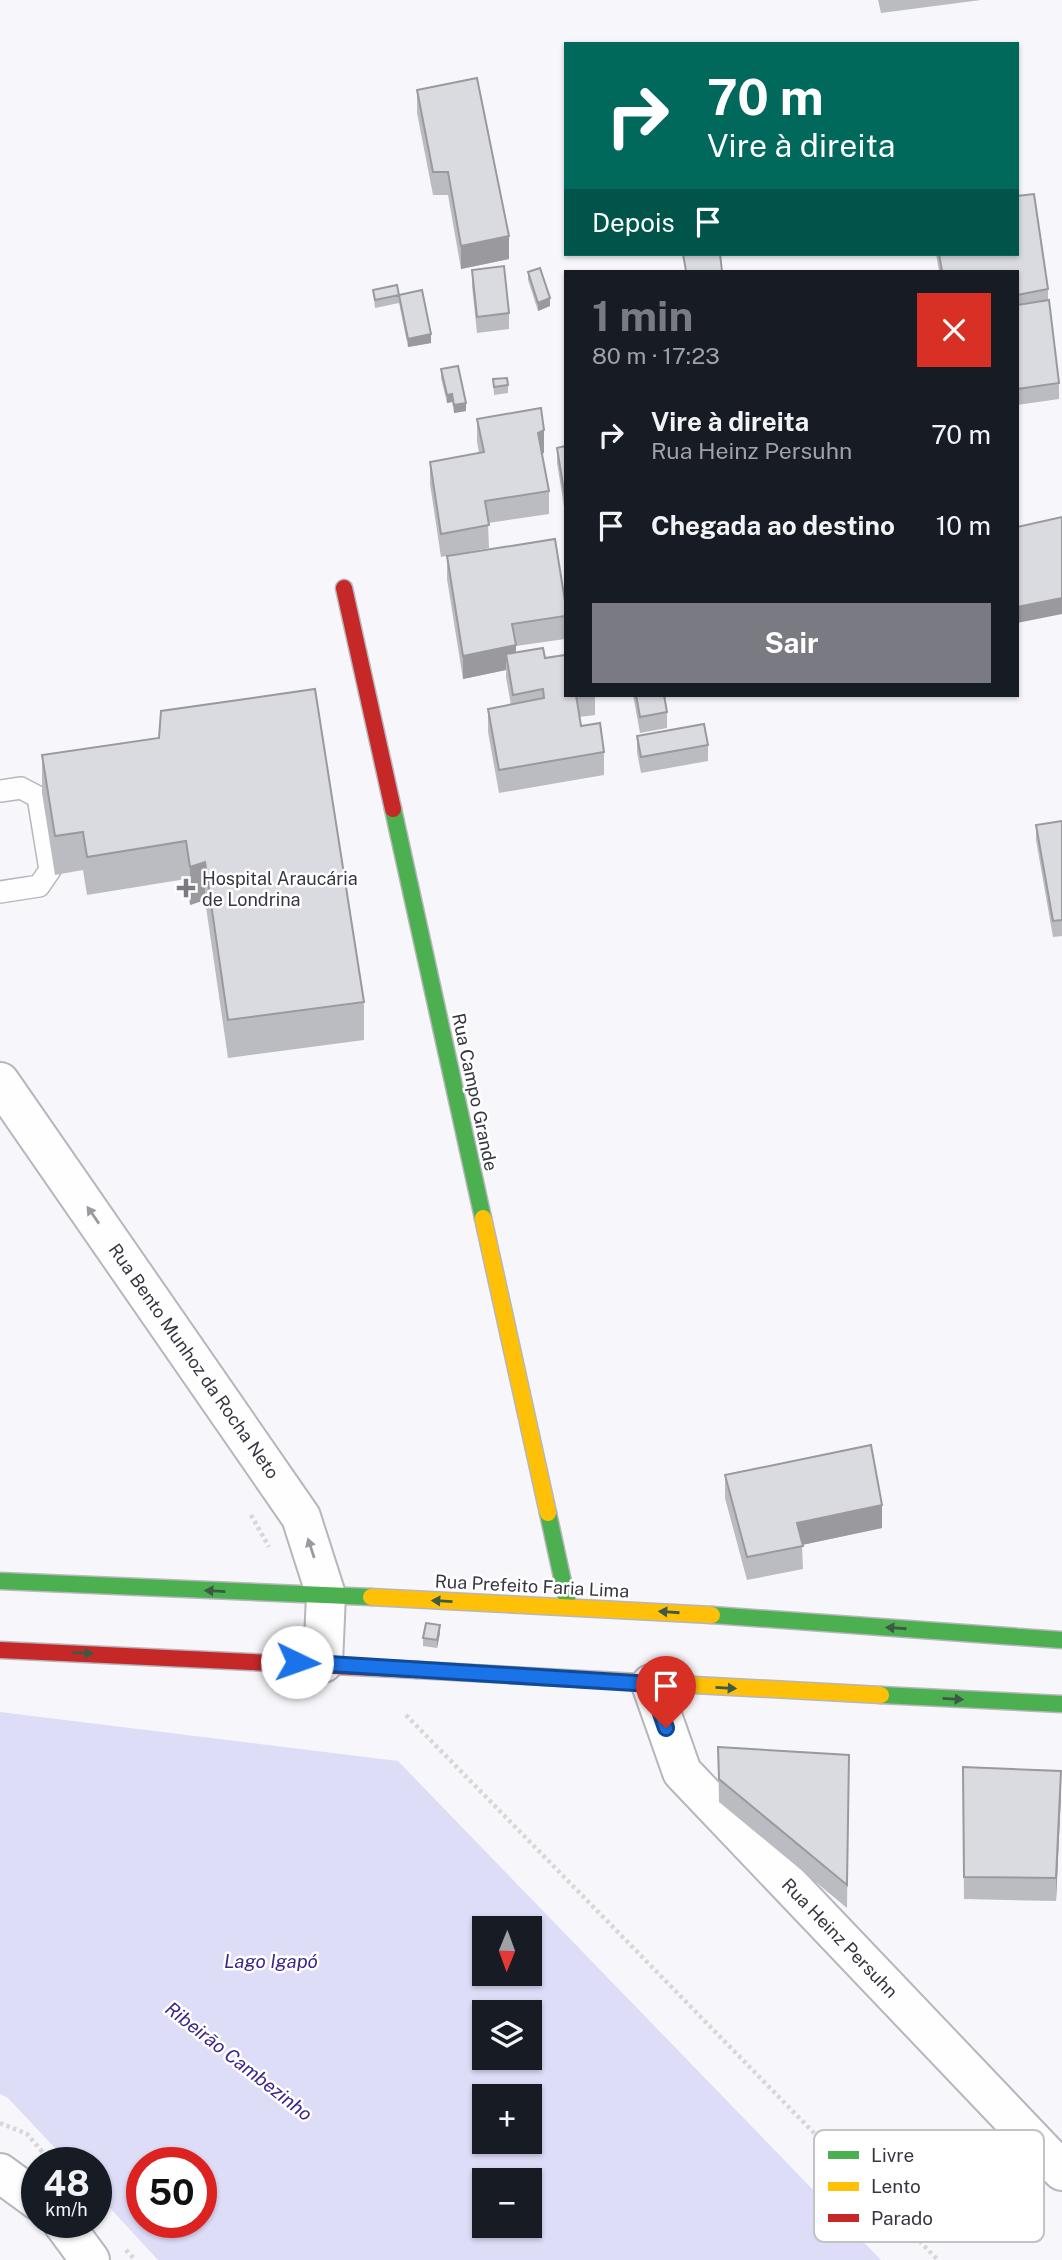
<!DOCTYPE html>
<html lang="pt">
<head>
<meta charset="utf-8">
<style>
	body { margin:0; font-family:"Public Sans",sans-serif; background:#242831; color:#f1f3f6; height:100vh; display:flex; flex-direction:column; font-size:26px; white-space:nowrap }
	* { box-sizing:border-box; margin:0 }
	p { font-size:23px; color:#9ea1a6 }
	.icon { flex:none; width:38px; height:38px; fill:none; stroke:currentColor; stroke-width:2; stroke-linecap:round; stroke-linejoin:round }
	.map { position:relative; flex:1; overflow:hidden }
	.side { position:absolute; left:564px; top:270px; width:455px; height:427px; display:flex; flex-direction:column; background:#171b24; border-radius:0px; box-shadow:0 2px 5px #0004 }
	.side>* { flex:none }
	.top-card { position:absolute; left:564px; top:42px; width:455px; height:214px; border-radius:0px; box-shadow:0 2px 5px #0004; background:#00695c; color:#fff; overflow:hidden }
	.needle { width:46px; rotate:181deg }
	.buttons { position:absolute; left:472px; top:1916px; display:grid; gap:14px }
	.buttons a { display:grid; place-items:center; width:70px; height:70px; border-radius:0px; background:#171b24; box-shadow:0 2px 5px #0004; font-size:35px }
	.speed { position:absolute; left:21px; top:2147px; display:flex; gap:14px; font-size:35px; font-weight:700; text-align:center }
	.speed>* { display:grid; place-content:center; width:91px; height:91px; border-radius:50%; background:#171b24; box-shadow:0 2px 5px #0004; line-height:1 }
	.speed small { font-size:18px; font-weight:400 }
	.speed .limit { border:10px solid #d22; background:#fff; color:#111 }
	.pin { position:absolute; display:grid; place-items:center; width:60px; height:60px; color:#fff; margin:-72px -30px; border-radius:50% 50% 50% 0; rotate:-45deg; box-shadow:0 0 7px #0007 }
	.pin .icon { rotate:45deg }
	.me { position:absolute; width:77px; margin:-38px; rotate:93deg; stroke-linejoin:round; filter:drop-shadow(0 0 5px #0008) }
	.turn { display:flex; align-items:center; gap:24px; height:147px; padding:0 28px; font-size:32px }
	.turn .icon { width:91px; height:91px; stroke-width:2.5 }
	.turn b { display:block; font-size:49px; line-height:60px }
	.then { display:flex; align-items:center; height:66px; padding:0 28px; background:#0003; gap:14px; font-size:26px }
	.round { display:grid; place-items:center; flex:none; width:74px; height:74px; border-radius:0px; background:#242831 }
	.summary { display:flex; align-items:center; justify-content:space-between; height:119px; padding:0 28px }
	h1 { font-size:42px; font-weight:700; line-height:52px; color:#7a7a82 }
	.primary-button { display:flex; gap:14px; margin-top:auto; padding:14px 28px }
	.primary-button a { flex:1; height:80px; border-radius:0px; background:#7a7a82; color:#fff; font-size:28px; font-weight:700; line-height:80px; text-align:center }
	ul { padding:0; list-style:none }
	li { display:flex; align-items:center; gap:21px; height:91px; padding:0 28px }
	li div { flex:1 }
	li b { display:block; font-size:26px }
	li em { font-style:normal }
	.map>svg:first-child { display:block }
	.water { fill:#deddf8; fill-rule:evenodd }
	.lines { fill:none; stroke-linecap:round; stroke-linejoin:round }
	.lane-casing { stroke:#b6b6bc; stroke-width:24 }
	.street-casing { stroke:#b6b6bc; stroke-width:42 }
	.fast-casing { stroke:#b6b6bc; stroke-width:19 }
	.slow-casing { stroke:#b6b6bc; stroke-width:19 }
	.jam-casing { stroke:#b6b6bc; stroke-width:19 }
	.path { stroke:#d7d7d8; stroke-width:4.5; stroke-dasharray:3.5 3.5; stroke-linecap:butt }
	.lane { stroke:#fefefe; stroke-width:21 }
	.street { stroke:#fefefe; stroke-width:38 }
	.fast { stroke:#4caf50; stroke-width:16 }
	.slow { stroke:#ffc107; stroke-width:16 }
	.jam { stroke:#c62828; stroke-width:16 }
	.wall { fill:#bbbbc2 }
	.shaded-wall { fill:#99999e }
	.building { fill:#dadae1; stroke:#99999e; stroke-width:2 }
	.oneway { fill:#9a9aa0 }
	.oneway2 { fill:#3d5a46 }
	.route-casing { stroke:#114b97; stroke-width:18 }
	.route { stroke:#1a73e8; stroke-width:12 }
	.poi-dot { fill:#7a7a82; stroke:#fff; stroke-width:2.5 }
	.labels { text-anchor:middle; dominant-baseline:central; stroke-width:5; stroke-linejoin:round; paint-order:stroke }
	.poi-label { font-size:18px; fill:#363641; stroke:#fff; text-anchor:start }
	.street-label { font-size:18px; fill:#363641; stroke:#fff }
	.water-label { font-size:19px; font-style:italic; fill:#3c268a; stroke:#fff }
	.key { fill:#fff; stroke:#c3c3c6; stroke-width:2 }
	.key-label { font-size:19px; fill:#363641 }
</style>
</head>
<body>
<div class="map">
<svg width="1062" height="2260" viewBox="0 0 1062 2260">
	<rect width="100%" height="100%" fill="#f7f7fb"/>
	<!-- water -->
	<path class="water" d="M0,1712L398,1761L881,2260H158L96,2193V2163H69L8,2098L0,2094ZM485,1928H530V1974H485ZM485,2012H530V2058H485ZM485,2096H530V2142H485ZM201,2163V2222H142V2163ZM530,2180V2226H485V2180Z"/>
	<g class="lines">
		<!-- lane casing -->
		<g class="lane-casing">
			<path id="lane" d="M0,791L21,788L38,797L50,870L39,886L0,892"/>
		</g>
		<!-- street casing -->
		<g class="street-casing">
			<path id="street" d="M0,1082L301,1517L326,1595L323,1663
				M651,1684L682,1772L1062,2171
				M0,2173L37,2200
				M62,2222L90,2260"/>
		</g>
		<!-- fast casing -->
		<g class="fast-casing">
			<path id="fast" d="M393,809L483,1218
				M548,1513L568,1605
				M0,1581L371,1597
				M712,1615L1062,1640
				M881,1695L1062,1704"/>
		</g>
		<!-- slow casing -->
		<g class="slow-casing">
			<path id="slow" d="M483,1218L548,1513
				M371,1597L712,1615
				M417,1670L881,1695"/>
		</g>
		<!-- jam casing -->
		<g class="jam-casing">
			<path id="jam" d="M344,588L393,809
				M0,1650L417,1670"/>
		</g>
		<!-- path -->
		<path class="path" d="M251,1515L269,1547
			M406,1715L938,2260
			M0,2123L27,2134L51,2162
			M126,2250L135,2260"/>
		<!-- lane -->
		<use href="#lane" class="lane"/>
		<!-- street -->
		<use href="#street" class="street"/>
		<!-- fast -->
		<use href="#fast" class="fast"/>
		<!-- slow -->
		<use href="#slow" class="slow"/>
		<!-- jam -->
		<use href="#jam" class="jam"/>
	</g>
	<!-- wall -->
	<path class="wall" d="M878,0H981L881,13Z
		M417,90L509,259L461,269L448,195H433L417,113Z
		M936,254H1017L1048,289V301L1059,383V399L1017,405V271H939Z
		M472,270L509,313V329L477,333L472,286Z
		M528,272L550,306L538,311L528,280Z
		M373,290L399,295V303L375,308Z
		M399,295L431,343L408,347L399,303Z
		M441,369L466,411L454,413L452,402L447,403L441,378Z
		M493,379L508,385V393L494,395Z
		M477,419L544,453L542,454L549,491V514L488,523L489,548L441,557L430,484V462L479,453L477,442Z
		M565,446V513L557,463V448Z
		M447,556L565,601V639L516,646V652L545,658L565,695H595V715L579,717L581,726L604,752V775L499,793L488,732V709L511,705L506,677V670L463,679L447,579Z
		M633,695H664L667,712V728L640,733Z
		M637,736L708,745V761L641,773L637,752Z
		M159,738L364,1002V1040L228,1058L205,900L190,905L186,879L87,895L83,870L55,875L42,793V755Z
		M1062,821V936L1053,937L1036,840V825Z
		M725,1475L882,1528L802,1545L803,1569L747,1580L725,1498Z
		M440,1633L437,1648L423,1646V1638Z
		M718,1747L849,1755L847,1908L719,1802Z
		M963,1767L1061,1794L1056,1901L964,1899Z"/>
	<!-- shaded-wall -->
	<path class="shaded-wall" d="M509,236V259L461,269V246Z
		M550,298V306L538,311V303Z
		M431,334V343L408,347V339Z
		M452,394V402L447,403V395Z
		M466,403V411L454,413V405Z
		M544,430V453L538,455V433Z
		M1062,598V614L1017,623V607Z
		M516,645V668L506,654V670L463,679V656Z
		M205,862V900L190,905V867Z
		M882,1505V1528L797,1546V1523Z
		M440,1625V1633L437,1648V1640Z
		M1061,1771V1794L1056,1901V1878Z"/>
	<!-- building -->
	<path class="building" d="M477,78L509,236L461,246L448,172H433L417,90Z
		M1034,194L1048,289L1017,295V271H942L939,254H1017V196Z
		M683,254H720L722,271H686Z
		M504,266L509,313L477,317L472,270Z
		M540,268L550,298L538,303L528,272Z
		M397,285L399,295L375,300L373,290Z
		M422,290L431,334L408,339L399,295Z
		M1049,300L1059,383L1017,389V305Z
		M458,366L466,403L454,405L452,394L447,395L441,369Z
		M507,378L508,385L494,387L493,379Z
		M541,408L544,430L538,433L549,491L485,501L489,525L441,534L430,462L484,452L477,419Z
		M565,446V497L557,448Z
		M1062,517V598L1017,607V527Z
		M555,539L565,601V616L512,624L516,645L463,656L447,556Z
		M543,648L545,658L565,655V695H578H576L581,726L600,723L604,752L499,770L488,709L544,698L543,689L513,695L506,654Z
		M315,689L364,1002L228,1020L205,862L190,867L186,841L87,857L83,832L55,836L42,755L159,738L161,711Z
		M636,695H664L667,712L640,717Z
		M704,724L708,745L641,757L637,736Z
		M1062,821V920L1053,921L1036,825Z
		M871,1445L882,1505L797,1523L803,1546L747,1557L725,1475Z
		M426,1623L440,1625L437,1640L423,1638Z
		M718,1747L849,1755L847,1885L719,1779Z
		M963,1767L1061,1771L1056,1878L964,1877Z"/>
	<!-- one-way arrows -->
	<defs><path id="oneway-solid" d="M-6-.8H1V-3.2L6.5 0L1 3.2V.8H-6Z" transform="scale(1.75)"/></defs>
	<g class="oneway">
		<use href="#oneway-solid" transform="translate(93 1215) rotate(-125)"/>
		<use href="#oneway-solid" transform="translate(311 1548) rotate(-108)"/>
	</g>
	<g class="oneway2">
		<use href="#oneway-solid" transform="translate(215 1591) rotate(-177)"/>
		<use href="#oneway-solid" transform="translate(442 1601) rotate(-177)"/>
		<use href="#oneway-solid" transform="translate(669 1612) rotate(-176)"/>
		<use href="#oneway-solid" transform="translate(896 1628) rotate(-176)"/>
		<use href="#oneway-solid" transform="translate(83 1653) rotate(2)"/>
		<use href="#oneway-solid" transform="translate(726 1688) rotate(3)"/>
		<use href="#oneway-solid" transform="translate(953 1699) rotate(3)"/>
	</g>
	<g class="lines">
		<!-- route casing -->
		<g class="route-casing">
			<path id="route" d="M297,1662L651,1684L666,1728"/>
		</g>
		<!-- route -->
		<use href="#route" class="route"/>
	</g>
	<!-- markers -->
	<path class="poi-dot" d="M182.5 877.5h7v7h7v7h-7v7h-7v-7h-7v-7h7z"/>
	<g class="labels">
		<!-- poi labels -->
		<g class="poi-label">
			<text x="202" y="878">Hospital Araucária<tspan x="202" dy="21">de Londrina</tspan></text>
		</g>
		<!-- street labels -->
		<g class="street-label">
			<text transform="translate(475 1092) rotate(78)">Rua Campo Grande</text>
			<text transform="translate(194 1361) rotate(55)">Rua Bento Munhoz da Rocha Neto</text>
			<text transform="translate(532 1586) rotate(3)">Rua Prefeito Faria Lima</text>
			<text transform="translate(840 1938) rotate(46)">Rua Heinz Persuhn</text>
		</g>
		<!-- water labels -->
		<g class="water-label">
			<text x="271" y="1961">Lago Igapó</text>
			<text transform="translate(239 2061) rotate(38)">Ribeirão Cambezinho</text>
		</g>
	</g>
	<!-- legend -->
	<rect x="814" y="2130" width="230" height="112" rx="10" class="key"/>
	<rect x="828" y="2151" width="31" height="8" fill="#4caf50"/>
	<rect x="828" y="2182" width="31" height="9" fill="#ffc107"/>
	<rect x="828" y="2214" width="31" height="8" fill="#c62828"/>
	<g class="key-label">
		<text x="871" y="2162">Livre</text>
		<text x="871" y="2193">Lento</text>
		<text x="871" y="2225">Parado</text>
	</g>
</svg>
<div class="buttons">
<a><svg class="needle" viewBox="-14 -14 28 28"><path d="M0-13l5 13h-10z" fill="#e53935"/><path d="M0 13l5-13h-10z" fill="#9ea1a6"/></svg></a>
<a><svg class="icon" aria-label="layers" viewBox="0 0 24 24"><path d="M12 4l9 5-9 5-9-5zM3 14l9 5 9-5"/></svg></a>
<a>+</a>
<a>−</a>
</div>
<div class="speed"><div>48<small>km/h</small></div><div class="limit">50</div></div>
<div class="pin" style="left:666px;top:1728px;background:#d93025"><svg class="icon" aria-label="arrive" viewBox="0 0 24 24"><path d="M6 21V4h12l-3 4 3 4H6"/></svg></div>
<svg class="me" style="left:297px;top:1662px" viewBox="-20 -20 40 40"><circle r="19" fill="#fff"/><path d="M0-13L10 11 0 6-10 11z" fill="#1a73e8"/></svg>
<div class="top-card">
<div class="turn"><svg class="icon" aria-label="right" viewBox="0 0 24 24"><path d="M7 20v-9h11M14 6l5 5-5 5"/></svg><div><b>70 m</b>Vire à direita</div></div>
<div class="then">Depois<svg class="icon" aria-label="arrive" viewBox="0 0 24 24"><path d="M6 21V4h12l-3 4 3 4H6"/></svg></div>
</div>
<section class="side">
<div class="summary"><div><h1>1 min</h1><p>80 m · 17:23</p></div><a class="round" style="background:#d93025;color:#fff"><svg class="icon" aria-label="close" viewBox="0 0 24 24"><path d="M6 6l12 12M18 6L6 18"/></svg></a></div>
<ul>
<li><svg class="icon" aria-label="right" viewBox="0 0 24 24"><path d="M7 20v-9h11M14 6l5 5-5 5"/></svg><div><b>Vire à direita</b><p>Rua Heinz Persuhn</p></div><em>70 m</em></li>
<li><svg class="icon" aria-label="arrive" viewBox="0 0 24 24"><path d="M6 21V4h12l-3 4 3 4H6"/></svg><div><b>Chegada ao destino</b></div><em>10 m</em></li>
</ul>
<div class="primary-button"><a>Sair</a></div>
</section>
</div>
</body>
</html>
